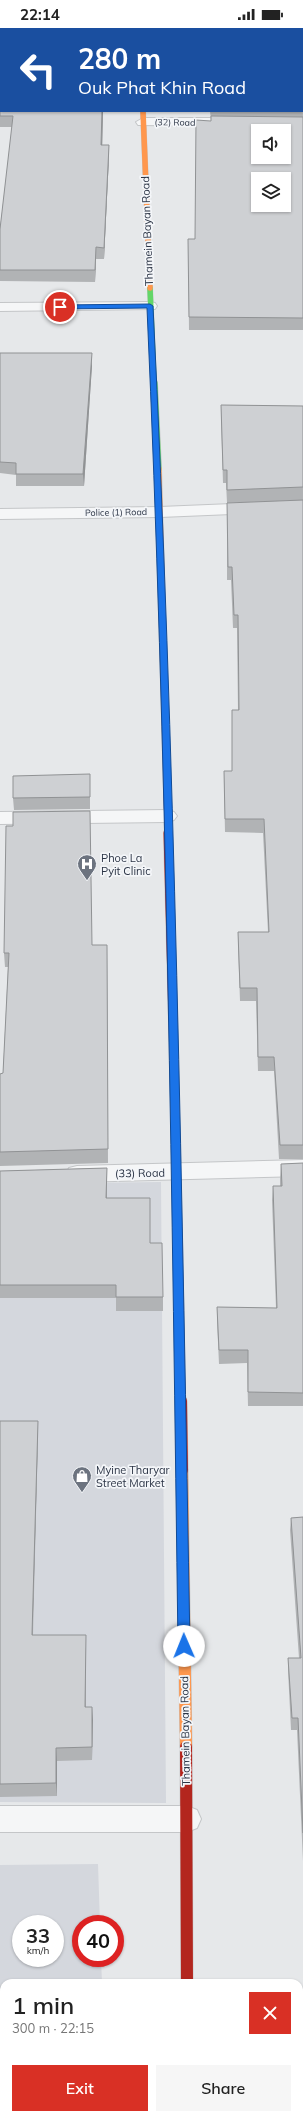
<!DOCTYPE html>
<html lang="en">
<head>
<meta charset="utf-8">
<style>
	body { margin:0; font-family:Mulish,sans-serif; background:#f6f6f6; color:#222; height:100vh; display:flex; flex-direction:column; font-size:15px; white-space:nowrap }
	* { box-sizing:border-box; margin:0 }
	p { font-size:13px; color:#767676 }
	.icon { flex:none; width:22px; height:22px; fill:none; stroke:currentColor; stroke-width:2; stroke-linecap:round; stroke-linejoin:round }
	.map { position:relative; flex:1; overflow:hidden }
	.details { position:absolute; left:0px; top:1951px; width:303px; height:140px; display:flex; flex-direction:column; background:#fff; border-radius:12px 12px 0 0; box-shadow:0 1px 3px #0004 }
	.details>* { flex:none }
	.banner { position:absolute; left:0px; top:0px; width:303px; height:84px; box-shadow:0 1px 3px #0004; background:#1a4fa0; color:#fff; overflow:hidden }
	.tools { position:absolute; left:251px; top:96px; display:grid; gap:8px }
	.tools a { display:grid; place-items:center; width:40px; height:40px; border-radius:0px; background:#fff; box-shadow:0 1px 3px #0004; font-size:20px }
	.speed { position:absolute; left:12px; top:1887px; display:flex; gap:8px; font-size:20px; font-weight:700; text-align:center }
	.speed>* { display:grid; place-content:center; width:52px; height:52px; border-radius:50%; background:#fff; box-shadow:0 1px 3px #0004; line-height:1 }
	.speed small { font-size:10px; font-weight:400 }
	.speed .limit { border:6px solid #d22; background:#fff; color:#111 }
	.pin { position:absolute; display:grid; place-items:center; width:34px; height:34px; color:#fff; margin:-17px; border:2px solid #fff; border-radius:50%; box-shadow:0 1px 4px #0007 }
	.me { position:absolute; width:44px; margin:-22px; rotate:359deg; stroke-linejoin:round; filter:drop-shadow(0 0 3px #0008) }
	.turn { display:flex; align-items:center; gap:14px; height:84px; padding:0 12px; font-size:18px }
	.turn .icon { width:52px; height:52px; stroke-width:2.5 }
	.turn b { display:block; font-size:28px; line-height:34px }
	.round { display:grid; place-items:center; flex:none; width:42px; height:42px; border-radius:0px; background:#f6f6f6 }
	.overview { display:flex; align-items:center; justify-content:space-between; height:68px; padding:0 12px }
	h1 { font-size:24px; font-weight:600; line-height:30px }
	.primary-button { display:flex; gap:8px; margin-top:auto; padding:8px 12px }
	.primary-button a { flex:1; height:46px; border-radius:0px; background:#d93025; color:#fff; font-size:16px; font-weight:600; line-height:46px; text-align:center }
	.primary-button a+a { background:#f6f6f6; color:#222 }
	.status { display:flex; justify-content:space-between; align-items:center; height:28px; padding:0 20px; background:#fff; direction:ltr }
	.status svg { height:11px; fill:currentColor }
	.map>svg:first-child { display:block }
	.built { fill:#d4d7dd; fill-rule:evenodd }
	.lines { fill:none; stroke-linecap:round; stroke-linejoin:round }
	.lane-casing { stroke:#c4c6c8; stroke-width:2 }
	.street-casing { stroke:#c4c6c8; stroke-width:2 }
	.fast-far1-casing { stroke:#c4c6c8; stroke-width:6 }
	.fast-casing { stroke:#c4c6c8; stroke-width:8 }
	.slow-far3-casing { stroke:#c4c6c8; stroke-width:6 }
	.slow-far2-casing { stroke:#c4c6c8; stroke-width:8 }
	.slow-far1-casing { stroke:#c4c6c8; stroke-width:10 }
	.slow-casing { stroke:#c4c6c8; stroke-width:13 }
	.jam-far2-casing { stroke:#c4c6c8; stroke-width:8 }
	.jam-far1-casing { stroke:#c4c6c8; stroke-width:10 }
	.jam-casing { stroke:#c4c6c8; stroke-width:13 }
	.lane { fill:#f5f6f7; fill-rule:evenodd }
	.street { fill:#f5f6f7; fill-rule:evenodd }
	.fast-far1 { stroke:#63d668; stroke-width:5.5 }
	.fast { stroke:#63d668; stroke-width:7 }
	.slow-far3 { stroke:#ff974d; stroke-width:5.5 }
	.slow-far2 { stroke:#ff974d; stroke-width:7 }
	.slow-far1 { stroke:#ff974d; stroke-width:9 }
	.slow { stroke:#ff974d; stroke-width:12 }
	.jam-far2 { stroke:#b3261e; stroke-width:7 }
	.jam-far1 { stroke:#b3261e; stroke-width:9 }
	.jam { stroke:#b3261e; stroke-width:12 }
	.wall { fill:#b1b3b5 }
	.shaded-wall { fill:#909294 }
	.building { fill:#ced0d3; stroke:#909294; fill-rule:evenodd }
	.route { fill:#1a73e8; stroke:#114b97 }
	.labels { text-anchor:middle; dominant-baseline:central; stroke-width:3.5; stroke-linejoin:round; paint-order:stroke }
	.far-street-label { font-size:9px; fill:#2b3445; stroke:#f4f6f9 }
	.street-label { font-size:11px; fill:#2b3445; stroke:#f4f6f9 }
	.poi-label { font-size:11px; fill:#2b3445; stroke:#f4f6f9; text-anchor:start }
</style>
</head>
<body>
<div class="status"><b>22:14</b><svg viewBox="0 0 49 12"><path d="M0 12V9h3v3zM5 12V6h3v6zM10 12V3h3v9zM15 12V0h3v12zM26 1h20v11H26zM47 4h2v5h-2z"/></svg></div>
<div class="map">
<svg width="303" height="2091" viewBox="0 0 303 2091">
	<rect width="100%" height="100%" fill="#e6e8ea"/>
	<!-- built -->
	<path class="built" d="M161,1154L166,1775L0,1774V1156Z
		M98,1836L100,1896H81V1930H101L102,1955H4V2087H106V2091H0V1837ZM21,1896H55V1930H21Z"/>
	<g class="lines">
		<!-- lane casing -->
		<g class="lane-casing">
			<path id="lane" d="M167,782L174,784L177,788L174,792L167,794L0,796V784Z"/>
		</g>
		<!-- street casing -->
		<g class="street-casing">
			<path id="street" d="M131,0H143V1H131Z
				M143,90H226L233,94L226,98L138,97L136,94Z
				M150,274L155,275L157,278L155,281L0,283V275Z
				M303,473V483L160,489L0,491V481L160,479Z
				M303,1132V1148L77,1154L69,1152L66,1146L69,1140L77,1138Z
				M0,1778H187L197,1782L201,1791L197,1800L187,1804H0Z
				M171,2087H203V2091H171Z"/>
		</g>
		<!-- fast-far1 casing -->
		<g class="fast-far1-casing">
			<path id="fast-far1" d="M150,260L154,356"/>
		</g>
		<!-- fast casing -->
		<g class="fast-casing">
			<path id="fast" d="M154,355L158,441"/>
		</g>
		<!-- slow-far3 casing -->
		<g class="slow-far3-casing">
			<path id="slow-far3" d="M143,83L150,260"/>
		</g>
		<!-- slow-far2 casing -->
		<g class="slow-far2-casing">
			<path id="slow-far2" d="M158,441L167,762"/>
		</g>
		<!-- slow-far1 casing -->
		<g class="slow-far1-casing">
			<path id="slow-far1" d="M173,992L178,1214"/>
		</g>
		<!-- slow casing -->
		<g class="slow-casing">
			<path id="slow" d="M182,1442L186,1719"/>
		</g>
		<!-- jam-far2 casing -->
		<g class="jam-far2-casing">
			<path id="jam-far2" d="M167,762L168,806"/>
		</g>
		<!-- jam-far1 casing -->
		<g class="jam-far1-casing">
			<path id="jam-far1" d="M168,805L173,992
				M178,1214L181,1374"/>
		</g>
		<!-- jam casing -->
		<g class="jam-casing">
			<path id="jam" d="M181,1373L182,1442
				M186,1719L187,1955"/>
		</g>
		<!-- lane -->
		<use href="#lane" class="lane"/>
		<!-- street -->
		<use href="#street" class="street"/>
		<!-- fast-far1 -->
		<use href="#fast-far1" class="fast-far1"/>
		<!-- fast -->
		<use href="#fast" class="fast"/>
		<!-- slow-far3 -->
		<use href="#slow-far3" class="slow-far3"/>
		<!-- slow-far2 -->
		<use href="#slow-far2" class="slow-far2"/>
		<!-- slow-far1 -->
		<use href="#slow-far1" class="slow-far1"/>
		<!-- slow -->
		<use href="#slow" class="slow"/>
		<!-- jam-far2 -->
		<use href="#jam-far2" class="jam-far2"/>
		<!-- jam-far1 -->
		<use href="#jam-far1" class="jam-far1"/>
		<!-- jam -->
		<use href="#jam" class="jam"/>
	</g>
	<!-- wall -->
	<path class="wall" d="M0,0H101V1H1V83H103L102,117H109V128L104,231H96L95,254L0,253V201L12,99H0Z
		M303,0V302H189L188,211H195L211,93L210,83H302V1Z
		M0,325L92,337L84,458H16V447L0,445Z
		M221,377L303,378V472L227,475L226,455H223L221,390Z
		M303,472V1131H279L274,1043H258L256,973H240L238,917V904H268L263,805L225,804L224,756V743H232V682H238L237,600H233L231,552H227V475Z
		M90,746V781L14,782L13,770Z
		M92,917H107L108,1135L0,1138V1046L3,1045L8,939H5L4,925Z
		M303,1135V1378H248L247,1335L219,1336L217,1293V1279L276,1280L272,1172L273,1158H280V1150L281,1136Z
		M107,1140V1170L150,1215L163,1269V1283H116V1270H0V1143Z
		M0,1393H38V1406L33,1607L86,1620V1679H92V1732L57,1733V1768L0,1769Z
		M303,1489V1833L297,1702H291L288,1642V1630H299L290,1502L291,1490Z"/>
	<!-- shaded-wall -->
	<path class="shaded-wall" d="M102,83H103L102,128L101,117Z
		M109,117V128L104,231V220Z
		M96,219V231L95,254V242Z
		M92,325V337L84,458L83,446Z
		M107,1140V1154L106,1184V1170Z
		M38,1393V1406L32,1620V1607Z
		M86,1607V1620L85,1692V1679Z
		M92,1679L93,1692L92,1732Z
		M56,1720L57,1733V1768L56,1755Z"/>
	<!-- building -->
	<path class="building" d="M0,0H100V1H1V83H102L101,117H109L104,220L96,219L95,242H0V201L13,88H0Z
		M211,0H303V78H302V1H211Z
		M211,88L303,89V290L189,289L188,211H195L196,92L211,93ZM258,103H284V129H258ZM258,151H284V177H258Z
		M0,325H92L83,446H16V435L0,434Z
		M221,377L303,378V459L227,462V442H223Z
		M303,472V1117H280L274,1029H258L257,960H240L238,904H269L264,791H225L224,743H232V682H239L238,587H234L232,539H228L227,475Z
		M90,746V769L13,770V748Z
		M90,783L92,917H107L108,1121L0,1124V1046L3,1045L9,925H4L6,798H13V784Z
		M303,1135V1365L248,1364V1322H219L217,1279L277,1280L273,1158H282L281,1136Z
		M107,1140L106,1170H150V1215H162L163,1269H116V1257H0V1143Z
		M0,1393H38L32,1607H86L85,1679H92V1719L56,1720V1755L0,1756Z
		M303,1489V1805L298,1690H292L288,1630H301L291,1490Z"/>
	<!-- route -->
	<path class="route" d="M150,276L153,278C175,724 182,1171 190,1618L188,1621H180L178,1618C172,1172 167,726 147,280L60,281L57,279L60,277Z"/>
	<!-- icons -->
	<defs>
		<g id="hospital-pin" transform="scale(1)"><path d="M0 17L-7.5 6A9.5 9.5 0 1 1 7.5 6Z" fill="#6c737f" stroke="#f4f6f9"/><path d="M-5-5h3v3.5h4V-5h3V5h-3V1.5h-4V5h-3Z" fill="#fff"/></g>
		<g id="shop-pin" transform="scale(1)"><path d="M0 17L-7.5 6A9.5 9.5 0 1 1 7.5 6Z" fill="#6c737f" stroke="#f4f6f9"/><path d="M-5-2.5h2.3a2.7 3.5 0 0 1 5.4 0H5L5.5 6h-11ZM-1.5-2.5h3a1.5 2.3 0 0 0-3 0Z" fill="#fff"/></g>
	</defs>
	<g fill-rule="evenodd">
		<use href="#hospital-pin" x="87" y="836"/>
		<use href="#shop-pin" x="82" y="1448"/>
	</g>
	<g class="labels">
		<!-- far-street labels -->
		<g class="far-street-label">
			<text transform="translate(175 94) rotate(1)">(32) Road</text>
			<text transform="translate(116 484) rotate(-1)">Police (1) Road</text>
		</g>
		<!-- street labels -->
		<g class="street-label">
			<text transform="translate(147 203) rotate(-92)">Thamein Bayan Road</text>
			<text transform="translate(140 1145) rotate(-1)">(33) Road</text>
			<text transform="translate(185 1703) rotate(-91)">Thamein Bayan Road</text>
		</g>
		<!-- poi labels -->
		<g class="poi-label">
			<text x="101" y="830">Phoe La<tspan x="101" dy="13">Pyit Clinic</tspan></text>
			<text x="96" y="1442">Myine Tharyar<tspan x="96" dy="13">Street Market</tspan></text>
		</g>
	</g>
</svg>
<div class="tools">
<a><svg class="icon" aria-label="sound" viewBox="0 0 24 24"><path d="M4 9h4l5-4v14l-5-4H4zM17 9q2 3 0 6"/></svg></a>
<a><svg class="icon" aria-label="layers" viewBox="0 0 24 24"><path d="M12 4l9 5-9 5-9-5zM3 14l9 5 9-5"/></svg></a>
</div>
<div class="speed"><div>33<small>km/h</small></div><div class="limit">40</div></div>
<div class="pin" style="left:60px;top:279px;background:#d93025"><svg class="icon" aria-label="arrive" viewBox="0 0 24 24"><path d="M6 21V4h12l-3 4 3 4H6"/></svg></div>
<svg class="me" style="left:184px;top:1618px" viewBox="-20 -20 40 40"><circle r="19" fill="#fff"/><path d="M0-13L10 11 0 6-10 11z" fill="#1a73e8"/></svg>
<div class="banner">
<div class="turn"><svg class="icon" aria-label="left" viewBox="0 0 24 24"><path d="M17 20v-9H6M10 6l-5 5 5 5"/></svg><div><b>280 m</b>Ouk Phat Khin Road</div></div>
</div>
<section class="details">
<div class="overview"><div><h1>1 min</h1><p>300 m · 22:15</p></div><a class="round" style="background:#d93025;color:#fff"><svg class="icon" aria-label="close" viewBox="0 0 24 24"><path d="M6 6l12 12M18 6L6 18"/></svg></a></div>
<div class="primary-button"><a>Exit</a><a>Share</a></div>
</section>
</div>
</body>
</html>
